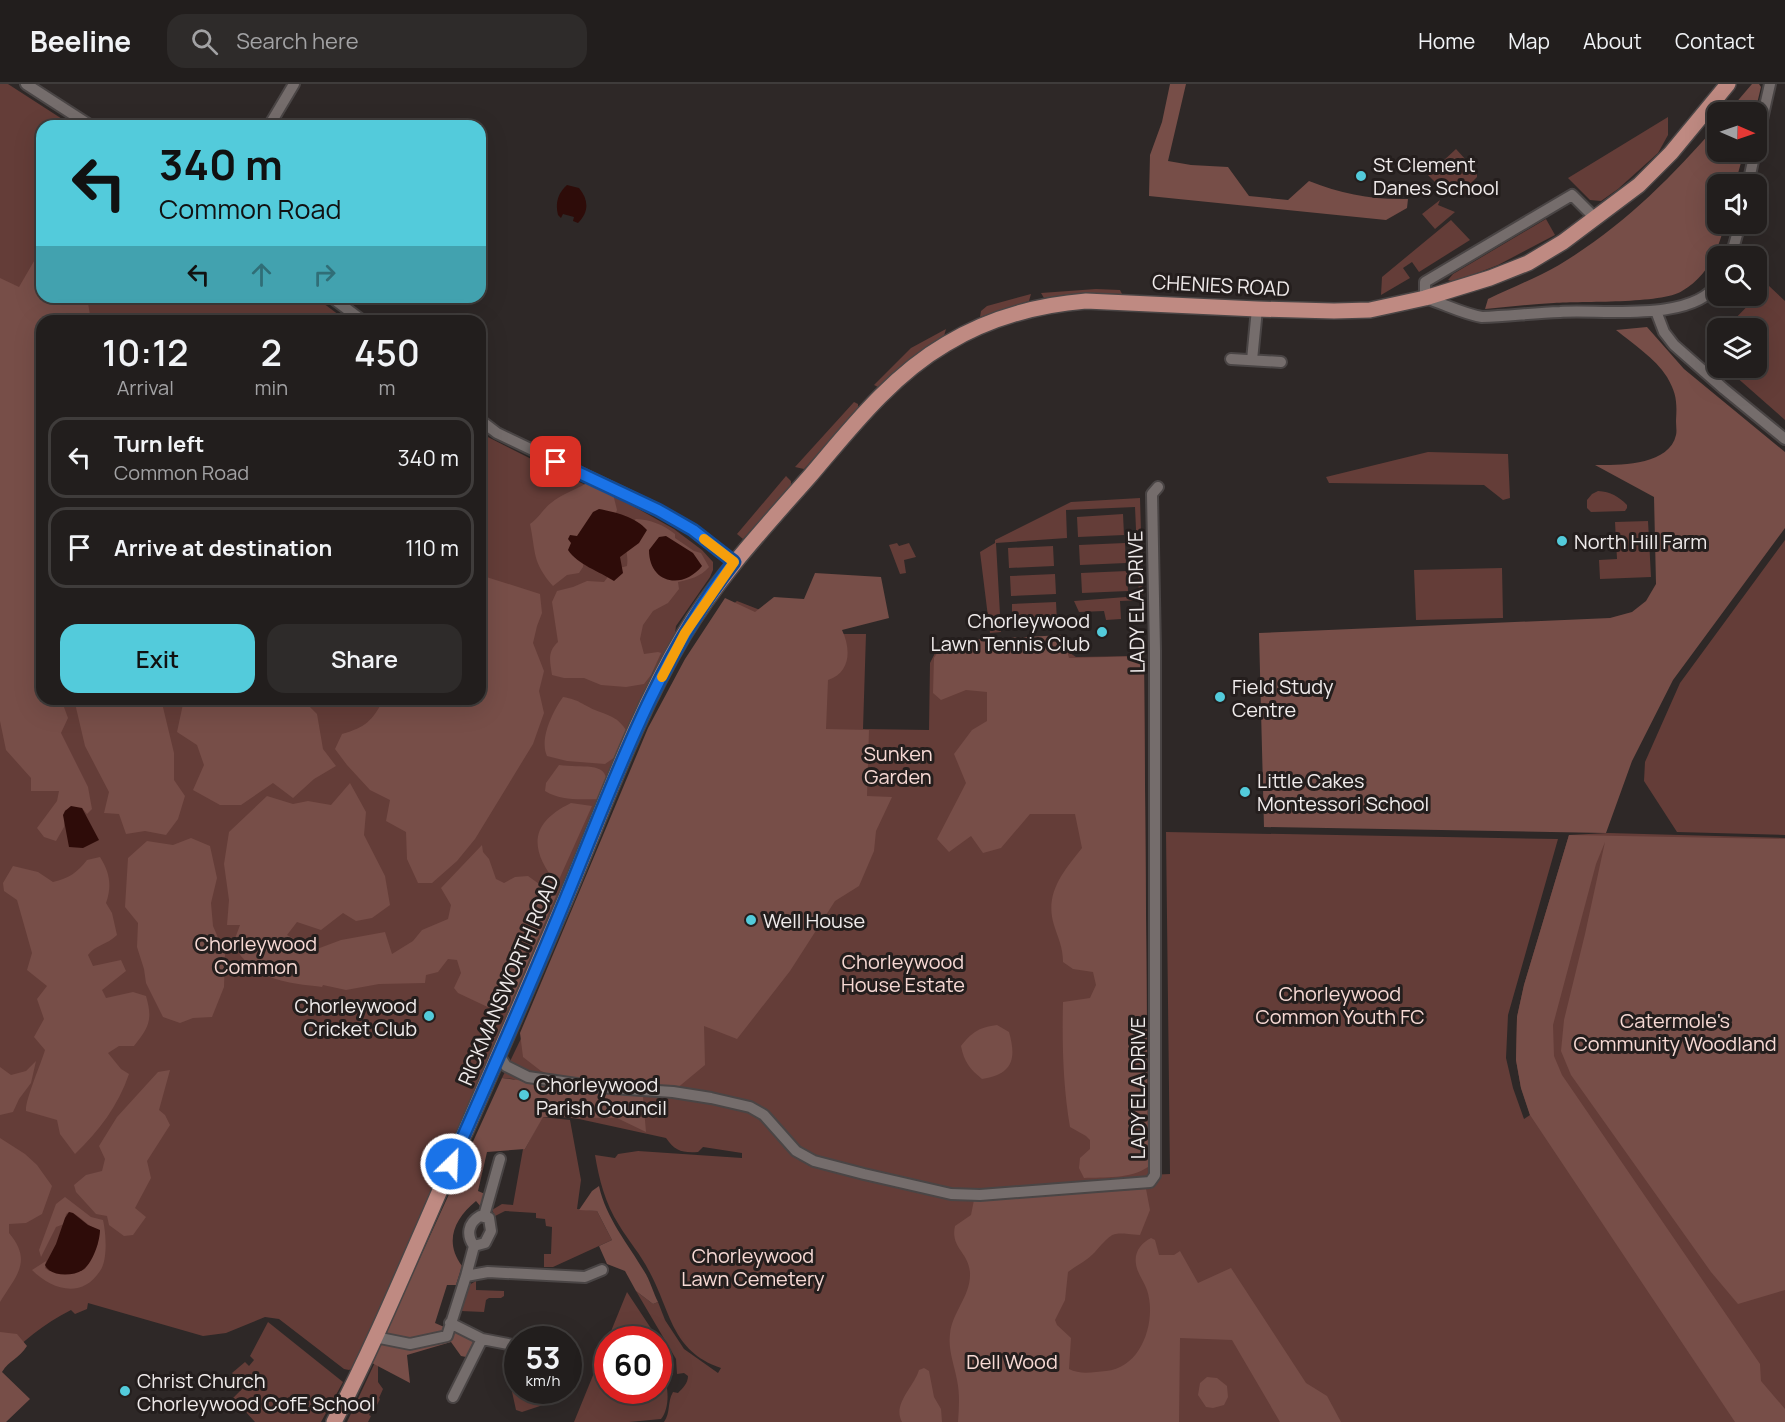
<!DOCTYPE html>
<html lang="en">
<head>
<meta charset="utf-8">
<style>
	body { margin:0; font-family:Manrope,sans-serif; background:#2e2b2a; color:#f1f3f6; height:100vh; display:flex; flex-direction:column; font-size:22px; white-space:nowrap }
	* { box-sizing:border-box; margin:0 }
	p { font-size:20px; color:#a2a2a4 }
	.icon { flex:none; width:33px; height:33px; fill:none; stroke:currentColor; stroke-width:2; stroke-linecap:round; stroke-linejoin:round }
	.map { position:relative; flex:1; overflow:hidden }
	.sheet { position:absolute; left:36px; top:231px; width:450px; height:390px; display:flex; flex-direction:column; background:#221e1d; border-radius:18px; box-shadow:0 6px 24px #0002,0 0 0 2px #3f3c3b }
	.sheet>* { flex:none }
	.top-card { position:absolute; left:36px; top:36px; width:450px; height:183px; border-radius:18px; box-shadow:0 6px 24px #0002,0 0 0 2px #3f3c3b; background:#53cbdb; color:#111; overflow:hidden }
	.needle { width:39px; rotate:92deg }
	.buttons { position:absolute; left:1707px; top:18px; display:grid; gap:12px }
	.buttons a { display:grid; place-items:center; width:60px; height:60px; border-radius:12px; background:#221e1d; box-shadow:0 6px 24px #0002,0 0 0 2px #3f3c3b; font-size:30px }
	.speed { position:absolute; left:504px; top:1242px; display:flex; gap:12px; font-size:30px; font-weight:700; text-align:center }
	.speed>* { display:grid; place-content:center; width:78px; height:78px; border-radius:50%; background:#221e1d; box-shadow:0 6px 24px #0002,0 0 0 2px #3f3c3b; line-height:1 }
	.speed small { font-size:15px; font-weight:400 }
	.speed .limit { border:9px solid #d22; background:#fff; color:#111 }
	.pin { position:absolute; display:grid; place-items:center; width:51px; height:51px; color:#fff; margin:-26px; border-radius:12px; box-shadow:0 3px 9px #0006 }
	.me { position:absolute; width:66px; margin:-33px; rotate:24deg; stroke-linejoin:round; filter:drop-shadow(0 0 4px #0008) }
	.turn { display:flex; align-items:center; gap:21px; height:126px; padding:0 24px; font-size:27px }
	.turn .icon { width:78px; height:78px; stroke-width:2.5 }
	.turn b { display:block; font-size:42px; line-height:51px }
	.lanes { display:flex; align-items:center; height:57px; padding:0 24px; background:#0003; justify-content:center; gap:30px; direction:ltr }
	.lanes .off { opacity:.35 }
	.eta { display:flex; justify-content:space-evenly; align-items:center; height:102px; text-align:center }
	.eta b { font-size:36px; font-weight:600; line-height:42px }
	.primary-button { display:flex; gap:12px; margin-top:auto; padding:12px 24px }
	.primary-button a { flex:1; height:69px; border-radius:18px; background:#53cbdb; color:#111; font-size:24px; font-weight:600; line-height:69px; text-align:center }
	.primary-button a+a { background:#2e2b2a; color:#f1f3f6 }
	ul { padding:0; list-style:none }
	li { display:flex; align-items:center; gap:18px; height:81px; margin:0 12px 9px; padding:0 12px; border:3px solid #3f3c3b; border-radius:18px }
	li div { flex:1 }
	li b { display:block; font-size:22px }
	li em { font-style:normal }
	header { display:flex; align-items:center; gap:36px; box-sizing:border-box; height:84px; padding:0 30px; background:#221e1d; border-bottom:2px solid #3f3c3b }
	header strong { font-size:28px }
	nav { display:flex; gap:33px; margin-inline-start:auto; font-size:21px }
	.search { width:420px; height:54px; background:#2e2b2a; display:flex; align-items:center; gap:15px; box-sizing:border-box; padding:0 21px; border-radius:18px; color:#a2a2a4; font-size:22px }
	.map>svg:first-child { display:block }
	.green { fill:#643d38 }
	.forest { fill:#774e48 }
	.water { fill:#2e0c09 }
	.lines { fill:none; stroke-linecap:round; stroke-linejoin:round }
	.street-casing { stroke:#4a4545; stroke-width:14 }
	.primary-casing { stroke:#4a4545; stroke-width:18 }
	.street { stroke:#756d6c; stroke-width:10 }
	.primary { stroke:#bf8a82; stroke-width:15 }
	.route-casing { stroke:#114b97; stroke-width:15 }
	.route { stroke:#1a73e8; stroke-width:10 }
	.slow { stroke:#f59e0b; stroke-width:10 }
	.poi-dot { fill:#53cbdb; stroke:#241e1d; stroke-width:2 }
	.labels { text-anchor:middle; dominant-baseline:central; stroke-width:6; stroke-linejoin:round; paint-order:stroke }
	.poi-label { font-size:20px; fill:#f0ebeb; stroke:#241e1d; text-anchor:start }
	.street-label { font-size:20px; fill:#f0ebeb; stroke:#241e1d }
	.park-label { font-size:20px; fill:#f7d9d4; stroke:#241e1d }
</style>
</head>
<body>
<header>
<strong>Beeline</strong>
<div class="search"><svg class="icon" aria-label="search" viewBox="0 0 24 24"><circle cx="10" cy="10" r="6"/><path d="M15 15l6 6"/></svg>Search here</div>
<nav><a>Home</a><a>Map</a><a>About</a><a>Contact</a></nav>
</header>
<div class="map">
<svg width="1785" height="1338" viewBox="0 0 1785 1338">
	<rect width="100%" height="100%" fill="#2e2827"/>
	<!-- green -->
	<path class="green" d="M0,0H8L73,42H42V213H315L347,237H42V615H480V349L565,392L626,418L674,445L702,466L713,478V486L710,493L676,542L675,549L668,569L628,647L448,1076L353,1284L349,1286L344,1285L279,1235L265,1233L226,1249L203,1252L88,1219L87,1225L75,1230L71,1226C43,1240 22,1258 0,1280Z
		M1668,33V51L1658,69L1618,105L1601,117L1590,116L1568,94Z
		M1456,65L1477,88V93L1468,102V112L1435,98L1428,91Z
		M1440,116L1438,121L1455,128L1435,145L1422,130Z
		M1546,135L1555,151L1498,181L1454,198L1448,196L1453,190Z
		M1451,136L1470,156L1419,188L1412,178L1403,184L1410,194L1381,211L1382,193Z
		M1768,201L1785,217V336L1726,284H1756V244H1726Z
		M1096,205L1120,206L1122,210L1084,209L1044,214L1041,209Z
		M1031,210L1029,217L980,233L981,227L987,222Z
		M946,245L944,252L911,274L878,303L874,301L911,264Z
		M854,318L858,320V325L804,385L795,383Z
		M1428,368L1508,370L1510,414L1503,416L1484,401L1329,399L1326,393Z
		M786,392L791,397V402L743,455L737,450Z
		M1598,407C1611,408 1618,412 1627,421V424L1625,427L1591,428L1587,424V416L1592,410Z
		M1140,414L1143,516L1120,517L1121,535L1106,536L1104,527L1079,528L1074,517L1139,512L1135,423L1066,426L1067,454L996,459L1001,548L990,549L980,468L995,459V456L1071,418Z
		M1123,430L1124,451L1078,453L1077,433Z
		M1648,437L1651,493L1600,495L1599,476L1617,475L1615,438Z
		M1785,456V751L1677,748L1644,697L1645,678L1680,599Z
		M897,459L899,462L909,459L916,473L904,476L906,489L900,490L889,461Z
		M1125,459L1126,479L1080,481L1079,461Z
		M1053,462L1054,482L1009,484L1008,464Z
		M1502,484L1503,534L1416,536L1414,486Z
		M1127,487L1128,507L1082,509L1081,489Z
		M1055,490L1056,510L1011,512L1010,492Z
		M737,517L765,528L843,550H866L863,645L929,646L930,579L936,567L964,561L1061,566L1067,567L1076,573L1141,572L1144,575L1148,1091L1170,1090L1166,748L1558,755L1508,931L1506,974L1513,1004L1524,1035L1530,1031L1521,1004L1516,976L1517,933L1524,901L1569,751L1608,749L1785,754V1338H664C671,1328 667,1318 673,1308L678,1309C683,1304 688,1299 688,1292L684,1289L677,1290L676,1275L636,1207L653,1220L658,1218L665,1236L684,1265L718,1289L721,1284C671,1267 671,1227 649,1187C641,1171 628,1156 619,1141C605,1119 599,1095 595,1071L615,1074L618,1070L638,1067L742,1074V1069L703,1063L698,1068C682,1069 675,1067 666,1054L579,1035L548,1031L543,1007L513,995L502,994L729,523Z
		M1056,518L1057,538L1012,540V520Z
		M542,1033L570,1036L581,1096L577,1125L597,1127L612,1156L553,1183H544V1170H551L552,1143L546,1142L545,1135L536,1134V1129L505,1127L495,1132L492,1126L502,1120L513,1121L523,1065H525Z
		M476,1197V1206L504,1207V1212L501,1214H489L486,1216L484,1228L461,1227L469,1201Z
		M627,1208L658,1255L608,1256V1306H658L659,1256L671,1277L673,1291L669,1292L666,1300C669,1310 668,1327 661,1335L629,1338H574Z
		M268,1238L343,1298L321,1338H255L233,1314L245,1302L232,1289L245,1278L249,1282L254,1276L250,1272Z
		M378,1272V1298L383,1305L379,1314L380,1315L374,1327L371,1326L369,1331L371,1332L368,1338H347Z
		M517,1284L518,1306L540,1308L541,1307H550L543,1321L522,1328L516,1326L507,1285Z"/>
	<!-- forest -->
	<path class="forest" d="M1170,0H1186L1168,77L1191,81L1228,83L1249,112L1288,116L1309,97C1342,110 1372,116 1408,115L1407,124L1386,136L1149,112L1150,71L1162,38Z
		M1752,0H1759L1761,3L1755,28H1728Z
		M1717,41L1718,68H1744L1735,100H1718V140H1725C1717,168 1709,191 1682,207C1662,220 1581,217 1554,219C1531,220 1508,223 1485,225L1488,215C1511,204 1536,194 1559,181C1622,143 1669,96 1717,41Z
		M37,172H42V213H87L91,237H42V615H61L68,634L61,649L88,703L92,725L87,730L82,724L65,726L64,743L56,757L44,753L37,744L57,717L59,707H31V694L6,666L0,637V194L19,203Z
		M1647,243L1684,285L1785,368V444L1673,596L1632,677L1606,749L1264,743L1259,549L1610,534L1632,528L1646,517L1656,500L1654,413L1595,381C1619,381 1669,382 1676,351C1677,347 1676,342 1676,337C1677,319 1677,310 1667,293C1655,274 1633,260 1616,246Z
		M587,399L613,410L617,426L612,439L585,468L583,483L579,489L567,491L553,502C532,478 536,469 530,440C539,434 543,425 551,419C562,410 575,406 587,399Z
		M636,435C651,436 662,440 675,450V454L694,467L701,469L709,483C700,493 691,495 678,498L679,505L668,519L653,527L643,541L640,555L644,570L658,568L661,569L651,591L644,600L626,603L601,601L584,594H564L552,591C550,577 547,568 558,558L552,518L557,507L573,503L587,497L604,498L613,486L627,482C629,466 622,459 624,444Z
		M815,489L881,493L889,534L842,546C851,565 851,588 828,596L826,645L869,646L867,712L892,713L876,747L874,767L859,802L835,817L790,887L737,955L704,942L705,981L676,1005L563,996L541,987L523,973L520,949L648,644L685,575L725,514L755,528L774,513L804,515Z
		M480,491L540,510L542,529L537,542L533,559L544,587L539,607L544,629L533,660L475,755L457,777L432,799H418L407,775L406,748L386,737L390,716L370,706L347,681L335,665L342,650C366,643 372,637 384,615H480Z
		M1063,551L1069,574L1144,572L1148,1083C1130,1095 1105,1093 1084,1094L1079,1084L1080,1074L1090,1065V1056L1086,1052L1070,1043C1063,1002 1062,960 1063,918L1090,914L1096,901L1093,888L1073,885L1063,878C1063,863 1058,854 1054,841C1044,809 1064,787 1082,764L1075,730H1030L1001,764L983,769L971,752L949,768L937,755L966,699L954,670L972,646L987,637V608L966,606L941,616L933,609L934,574L942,561L966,556Z
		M563,613C580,616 581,620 595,626C612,633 619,633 629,651L621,669L605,680L567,677L547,672C539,655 553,627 563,613Z
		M74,615H161L174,669V696L185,712L178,735L166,751L145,747L126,750L119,730L104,729L109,708L85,662Z
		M181,615H302L317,630L323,665L336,682L314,695L293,714L273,699L241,721H220L193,706L204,681L197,661L177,648L183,620Z
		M559,681C587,685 617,674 603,715C583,715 563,718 545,707L546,699Z
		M350,699L366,728L364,751L385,792L390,821L372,834L356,837L343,829L321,846L297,838L287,851L301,859L309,868L341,856L385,848L392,870L413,857L422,846L448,835L451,821L441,804L482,761L483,768L489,775L496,795L504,799L515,793L528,792L556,812L509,923L494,926L458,909L454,904L461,889L457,876L448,875L438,888L426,891L425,899L379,900L346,906L323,901L322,903C285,899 253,896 233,860L240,841H227L229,816L224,780L229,748L267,712L293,720L308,717L331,721Z
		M571,719L592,722L557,800C530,766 528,740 571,719Z
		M1569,751L1785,755V1206L1738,1220L1711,1188L1571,991L1561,967L1564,936L1585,850L1605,758L1596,780L1553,941L1554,972L1562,991L1760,1280L1761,1297L1785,1325V1338H1735L1530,1031L1521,1004L1516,976L1517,933L1524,901Z
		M191,754L210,762L217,794L211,819L213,842L225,870L224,903L212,933L193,934L180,939L163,933L146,899L144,885L137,863L138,839L125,823L128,774L147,757L173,761Z
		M100,773C110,789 112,802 106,819L112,829L117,851C107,861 95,861 88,871L93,882L121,876L126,887L102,906L106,914L133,908L146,912C153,936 149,943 134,962H119L108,969L121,985L129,990C118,1022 99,1047 75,1070L60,1050L57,1036L26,1027C25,1016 41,980 45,966L34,953L44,935L37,915L47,902L27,886L32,869L17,816L4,807L3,799L13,782L38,788L53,798C69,794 77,789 87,776Z
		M997,941L1009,948C1017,976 1012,990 982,995C970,985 964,978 961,962C972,948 980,943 997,941Z
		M36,977L31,999L19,1015L13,1028L0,1031V983L11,991L26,987Z
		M170,986L159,1026L165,1031L170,1041L147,1077L151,1094L135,1124L146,1133L133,1151L124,1152L109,1141L107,1132L96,1130L76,1108L74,1101L86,1091L102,1087L105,1075L99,1062L117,1033L158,988Z
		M502,994L643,1013L646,1048L617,1034L543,1033L525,1065L487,1068L478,1107L485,1110L481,1123L476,1117C454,1135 444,1158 462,1182L456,1201H447L435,1239L474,1256L466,1273L461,1272L451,1258L407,1271L410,1299L372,1279Z
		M0,1054L25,1070L37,1081L52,1102L42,1130L26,1139L9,1140V1149C33,1177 16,1192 0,1218Z
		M599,1102C606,1134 628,1160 644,1187C650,1196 653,1208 658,1218L653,1220L636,1207L625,1187L607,1180L599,1162L612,1156L597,1127L579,1126L592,1107Z
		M1146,1105L1150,1126L1140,1151C1111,1149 1115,1146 1095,1168C1088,1176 1077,1181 1068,1188L1065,1216L1055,1236L1057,1241L1071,1254L1069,1285C1080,1291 1094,1288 1106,1287C1142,1284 1157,1236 1147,1206C1144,1197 1137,1189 1136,1180C1134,1168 1141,1159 1151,1154L1155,1156L1159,1171H1174L1180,1167L1198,1199L1231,1184L1306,1299L1327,1312L1341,1338H1280L1232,1256L1180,1254L1179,1338H958C959,1324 960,1310 957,1296C954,1280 948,1266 950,1250C952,1228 971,1212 970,1189C969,1168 950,1164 955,1142L971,1131L974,1116Z
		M65,1113L91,1133L103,1136C106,1149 108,1176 100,1187C82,1215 52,1206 32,1186L46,1177L45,1184L49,1187L71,1190L85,1185L98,1160L94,1144C85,1140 79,1130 69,1128L66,1130L64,1140L56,1143L41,1173L39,1166L56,1120Z
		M0,1248L17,1250L27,1262C19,1275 9,1276 2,1288L30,1315L6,1338H0Z
		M924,1284L929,1287L934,1313L941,1325L942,1338H902C892,1320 914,1303 919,1286Z
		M1207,1293L1217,1294L1227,1302L1228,1313L1224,1321L1213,1324L1206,1323L1198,1311L1200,1299Z"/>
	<!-- water -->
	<path class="water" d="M567,101L579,104C589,116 589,128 578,139L573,137L574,133L563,130L561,134L558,131C555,119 558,109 567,101Z
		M599,425C615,428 636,433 647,446L639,459L620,473L623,489L614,497C599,487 578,481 568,466L571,459L568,455L570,451L577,452L593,428Z
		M666,452L693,469L702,482C683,506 649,500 649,466L659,453Z
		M71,722L82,724L99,756L83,764L69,763L63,731L65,727Z
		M69,1128L73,1129L88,1141L100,1146C100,1157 93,1178 84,1185C74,1193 50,1193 45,1181L56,1160L65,1134Z"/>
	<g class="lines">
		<!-- street casing -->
		<g class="street-casing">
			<path id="street" d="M26,0L91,42
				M269,42L294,0
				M1756,62L1770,0
				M1748,100L1755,68
				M1595,134L1572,111L1425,198V214C1445,220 1463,230 1482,233C1508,232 1534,229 1560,228C1600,225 1693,239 1718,199
				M1731,172L1740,140
				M331,213L363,237
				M1656,227L1664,248L1674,261L1724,305L1785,355
				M1231,275L1281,278
				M1252,276L1257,225
				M480,336L497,349L658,426L693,446L734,478
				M499,971L506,982L528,993L597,1003L673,1008L711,1014L750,1023L764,1031L796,1067L814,1077L864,1090L951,1110L980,1111L1150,1098L1155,1091V566L1152,410L1158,403
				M480,1132L489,1134L491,1147L485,1159L474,1162C466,1151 468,1139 480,1132Z
				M484,1132L500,1075
				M466,1192L474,1162
				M450,1239L482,1255L518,1262
				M375,1253L410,1260L447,1252L466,1192L488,1188L585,1193L602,1186
				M539,1256L541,1255
				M453,1313L482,1255"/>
		</g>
		<!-- primary casing -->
		<g class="primary-casing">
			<path id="primary" d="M334,1338C370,1269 400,1198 431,1127C476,1023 521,920 565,816C603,727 634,635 683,552C718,493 765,443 810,392C850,345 891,292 946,260C989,234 1037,221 1086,217L1257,225L1334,227L1370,226L1425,214L1490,194L1528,179L1563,158L1639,101L1671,69L1728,0"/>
		</g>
		<!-- street -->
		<use href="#street" class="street"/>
		<!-- primary -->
		<use href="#primary" class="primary"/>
	</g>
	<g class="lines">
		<!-- route casing -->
		<g class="route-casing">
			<path id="route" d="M451,1080C491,990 531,900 568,809C615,695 657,575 734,478L693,446L658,426L556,378"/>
		</g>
		<!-- route -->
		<use href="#route" class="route"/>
		<!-- slow -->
		<path class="slow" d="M662,593L685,549L734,478L704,455"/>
	</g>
	<!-- markers -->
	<g class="poi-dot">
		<circle cx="1361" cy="92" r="6"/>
		<circle cx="1562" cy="457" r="6"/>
		<circle cx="1102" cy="548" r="6"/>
		<circle cx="1220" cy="613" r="6"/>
		<circle cx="1245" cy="708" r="6"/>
		<circle cx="751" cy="836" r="6"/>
		<circle cx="429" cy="932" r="6"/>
		<circle cx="524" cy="1011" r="6"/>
		<circle cx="125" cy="1307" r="6"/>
	</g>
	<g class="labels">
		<!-- poi labels -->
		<g class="poi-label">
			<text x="1373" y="80">St Clement<tspan x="1373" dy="23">Danes School</tspan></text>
			<text x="1574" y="457">North Hill Farm</text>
			<text x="1090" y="536" text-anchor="end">Chorleywood<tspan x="1090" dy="23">Lawn Tennis Club</tspan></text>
			<text x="1232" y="602">Field Study<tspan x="1232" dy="23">Centre</tspan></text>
			<text x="1257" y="696">Little Cakes<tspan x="1257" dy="23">Montessori School</tspan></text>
			<text x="763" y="836">Well House</text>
			<text x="417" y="921" text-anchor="end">Chorleywood<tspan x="417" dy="23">Cricket Club</tspan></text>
			<text x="536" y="1000">Chorleywood<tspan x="536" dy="23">Parish Council</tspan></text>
			<text x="137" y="1296">Christ Church<tspan x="137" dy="23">Chorleywood CofE School</tspan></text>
		</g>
		<!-- street labels -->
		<g class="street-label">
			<text transform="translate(1221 201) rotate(3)">CHENIES ROAD</text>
			<text transform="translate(1136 518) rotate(-91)">LADY ELA DRIVE</text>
			<text transform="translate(508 896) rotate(-67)">RICKMANSWORTH ROAD</text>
			<text transform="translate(1137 1004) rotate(-90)">LADY ELA DRIVE</text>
		</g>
		<!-- park labels -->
		<g class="park-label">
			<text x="898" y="669">Sunken<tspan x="898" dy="23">Garden</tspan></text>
			<text x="256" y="859">Chorleywood<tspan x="256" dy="23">Common</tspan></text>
			<text x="903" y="877">Chorleywood<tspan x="903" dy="23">House Estate</tspan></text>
			<text x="1340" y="909">Chorleywood<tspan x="1340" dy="23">Common Youth FC</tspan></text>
			<text x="1675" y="936">Catermole's<tspan x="1675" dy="23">Community Woodland</tspan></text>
			<text x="753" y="1171">Chorleywood<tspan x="753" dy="23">Lawn Cemetery</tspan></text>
			<text x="1012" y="1277">Dell Wood</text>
		</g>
	</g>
</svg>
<div class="buttons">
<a><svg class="needle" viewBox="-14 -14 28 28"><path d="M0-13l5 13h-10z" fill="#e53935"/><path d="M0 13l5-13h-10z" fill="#a2a2a4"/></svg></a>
<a><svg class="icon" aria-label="sound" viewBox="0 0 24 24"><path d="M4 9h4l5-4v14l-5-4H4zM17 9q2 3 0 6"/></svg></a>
<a><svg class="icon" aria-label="search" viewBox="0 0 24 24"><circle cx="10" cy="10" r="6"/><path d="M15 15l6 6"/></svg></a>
<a><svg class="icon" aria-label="layers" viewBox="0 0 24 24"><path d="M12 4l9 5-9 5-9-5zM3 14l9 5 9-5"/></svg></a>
</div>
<div class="speed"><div>53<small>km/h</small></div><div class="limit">60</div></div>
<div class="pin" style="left:556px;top:378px;background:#d93025"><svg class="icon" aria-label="arrive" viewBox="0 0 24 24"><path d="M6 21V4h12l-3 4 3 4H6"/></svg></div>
<svg class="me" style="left:451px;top:1080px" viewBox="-20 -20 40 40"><circle r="17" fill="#1a73e8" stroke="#fff" stroke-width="3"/><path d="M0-11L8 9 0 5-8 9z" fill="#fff"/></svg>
<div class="top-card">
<div class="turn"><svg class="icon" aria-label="left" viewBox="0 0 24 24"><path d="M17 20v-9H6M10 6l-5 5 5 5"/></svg><div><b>340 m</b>Common Road</div></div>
<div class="lanes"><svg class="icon" aria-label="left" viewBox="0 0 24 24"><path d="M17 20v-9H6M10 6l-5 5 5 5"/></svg><svg class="icon off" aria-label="ahead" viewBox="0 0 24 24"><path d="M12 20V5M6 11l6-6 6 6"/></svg><svg class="icon off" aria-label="right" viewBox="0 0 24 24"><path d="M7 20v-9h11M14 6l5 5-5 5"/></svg></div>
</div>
<section class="sheet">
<div class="eta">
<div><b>10:12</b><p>Arrival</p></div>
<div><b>2</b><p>min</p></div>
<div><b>450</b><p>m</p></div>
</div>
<ul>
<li><svg class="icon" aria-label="left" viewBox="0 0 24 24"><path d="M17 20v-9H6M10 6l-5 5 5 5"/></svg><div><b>Turn left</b><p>Common Road</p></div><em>340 m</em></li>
<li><svg class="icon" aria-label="arrive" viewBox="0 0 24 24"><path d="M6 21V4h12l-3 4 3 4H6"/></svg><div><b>Arrive at destination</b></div><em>110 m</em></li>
</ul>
<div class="primary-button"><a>Exit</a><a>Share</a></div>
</section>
</div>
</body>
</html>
